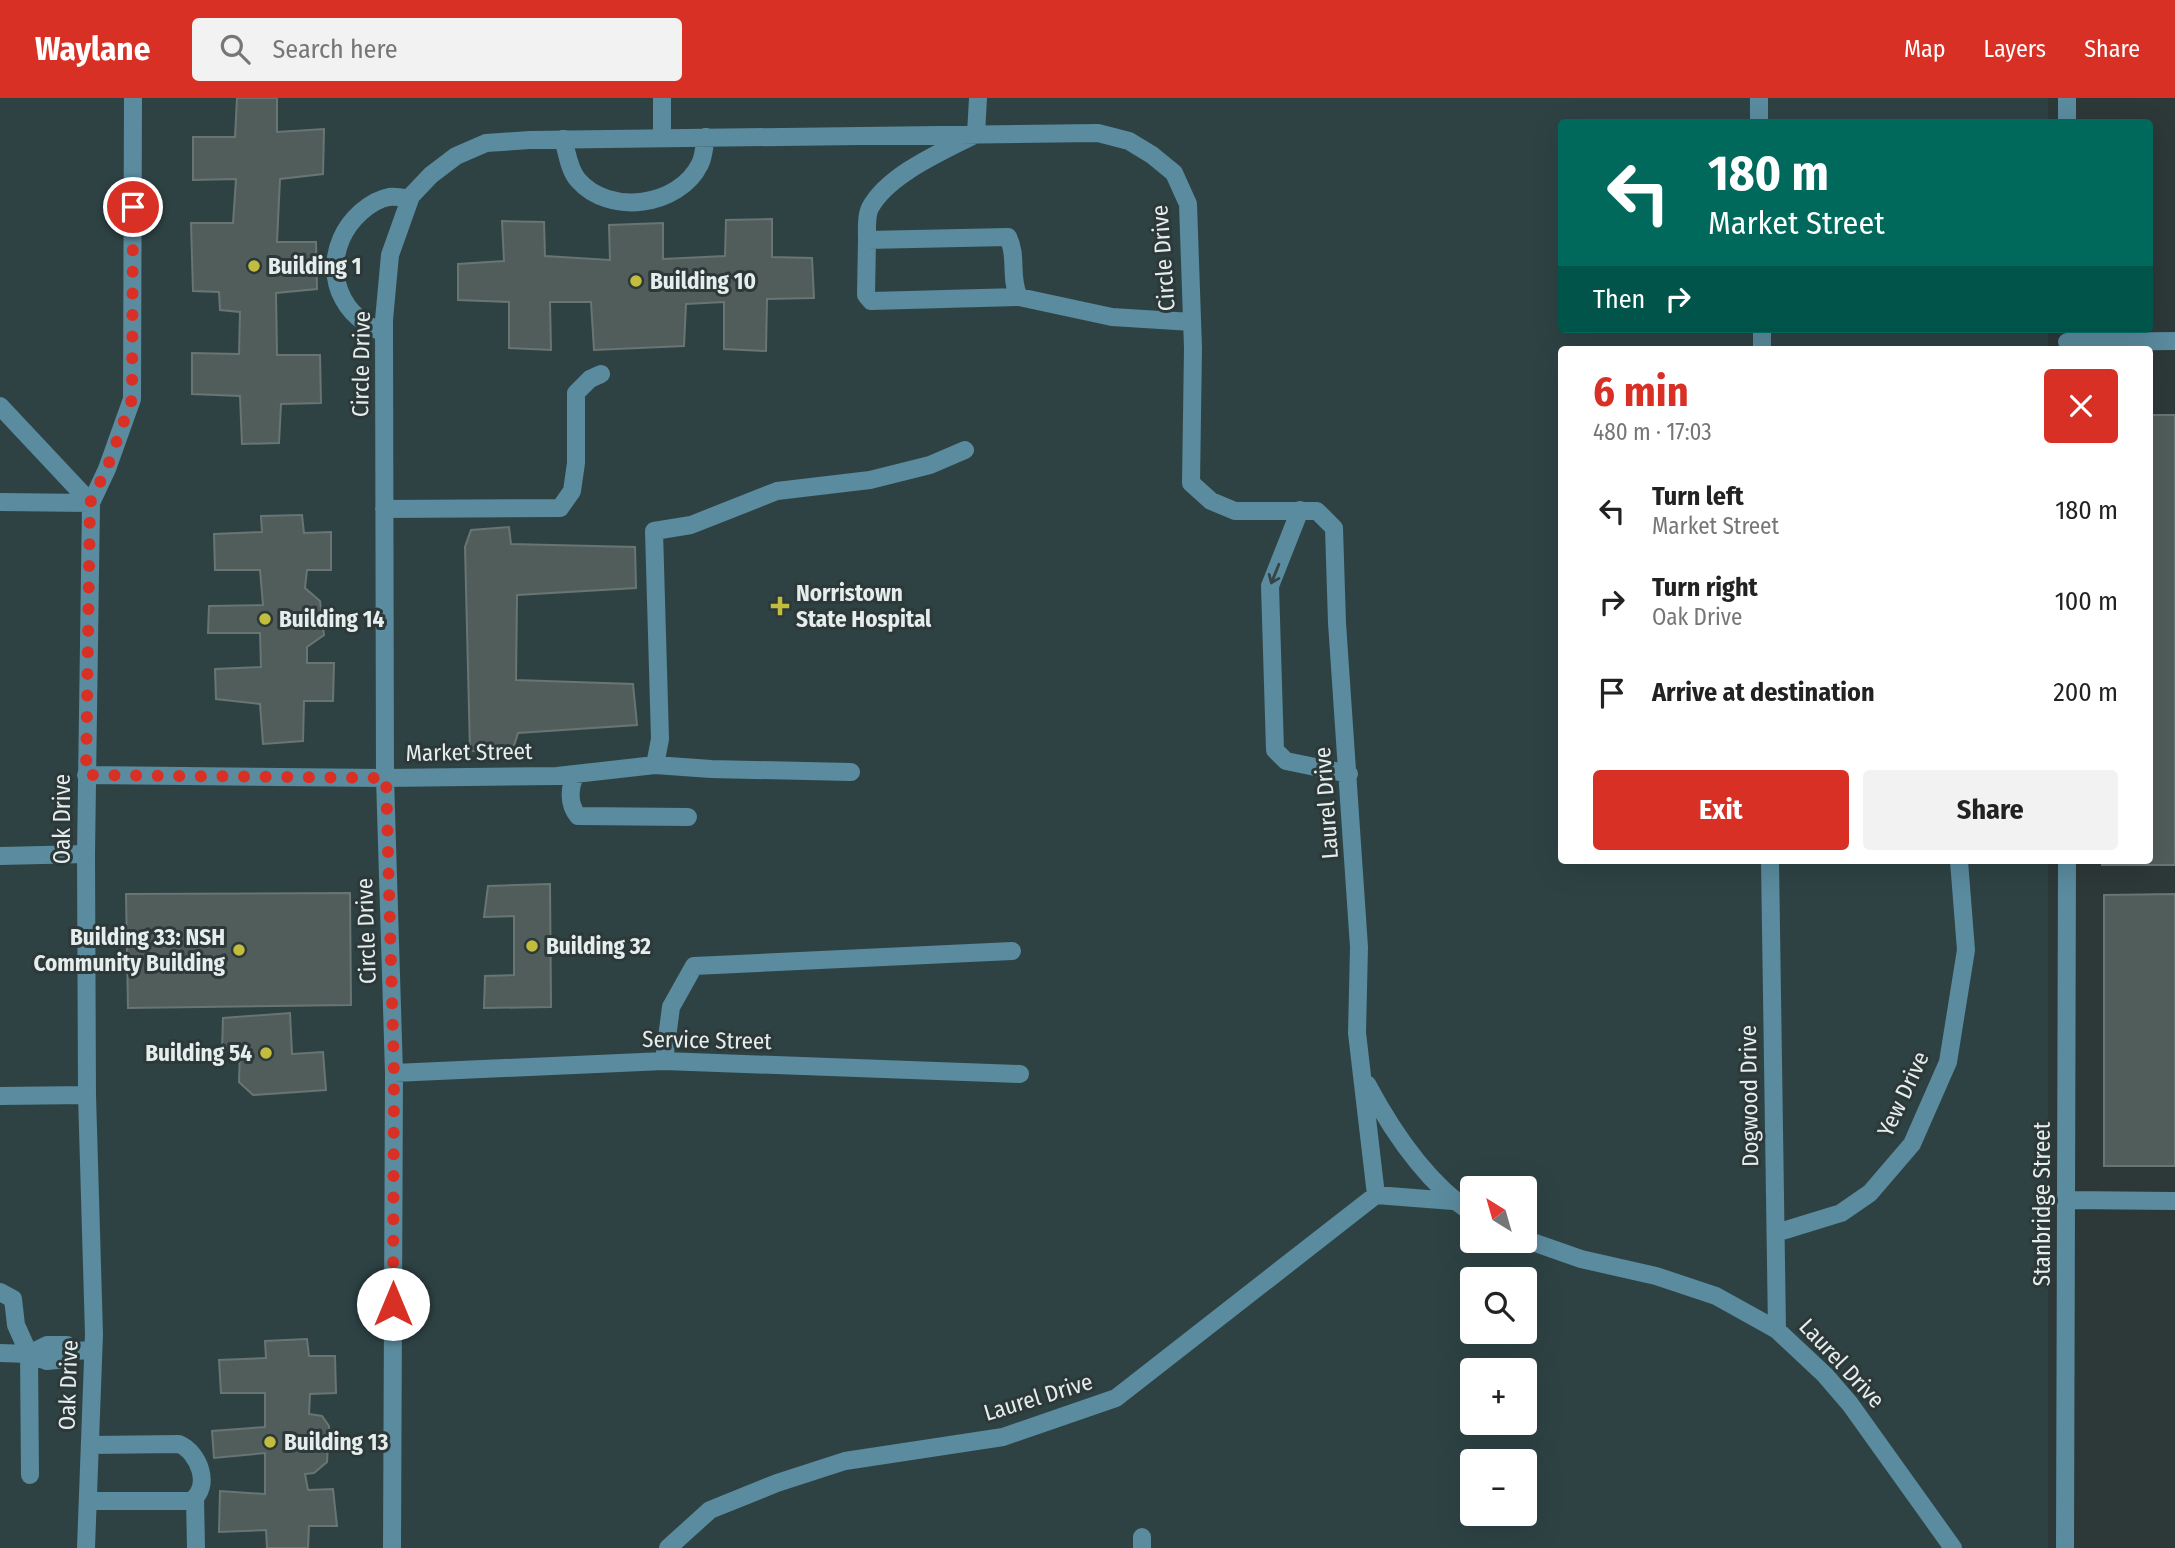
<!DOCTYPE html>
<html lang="en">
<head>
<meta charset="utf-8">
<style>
	body { margin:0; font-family:"Fira Sans Condensed",sans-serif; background:#f2f2f2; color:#222; height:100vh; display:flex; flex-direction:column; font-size:26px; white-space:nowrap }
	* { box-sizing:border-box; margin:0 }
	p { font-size:23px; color:#767676 }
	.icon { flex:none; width:38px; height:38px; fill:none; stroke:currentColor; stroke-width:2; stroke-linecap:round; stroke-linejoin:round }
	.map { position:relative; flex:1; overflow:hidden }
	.side { position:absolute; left:1558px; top:248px; width:595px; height:518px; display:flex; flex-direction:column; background:#fff; border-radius:7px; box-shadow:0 7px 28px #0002 }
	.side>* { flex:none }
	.guide { position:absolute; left:1558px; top:21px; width:595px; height:214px; border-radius:7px; box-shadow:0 7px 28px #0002; background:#00695c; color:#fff; overflow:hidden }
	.needle { width:46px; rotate:323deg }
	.tools { position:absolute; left:1460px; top:1078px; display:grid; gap:14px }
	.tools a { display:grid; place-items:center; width:77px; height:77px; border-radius:7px; background:#fff; box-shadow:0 7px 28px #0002; font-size:35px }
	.pin { position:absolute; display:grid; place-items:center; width:60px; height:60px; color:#fff; margin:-30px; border:4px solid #fff; border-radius:50%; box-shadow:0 2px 7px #0007 }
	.me { position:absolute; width:77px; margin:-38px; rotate:0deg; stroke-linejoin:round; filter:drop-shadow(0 0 5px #0008) }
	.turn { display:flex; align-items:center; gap:24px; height:147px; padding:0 35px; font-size:32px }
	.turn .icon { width:91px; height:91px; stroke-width:2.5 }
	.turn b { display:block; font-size:49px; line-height:60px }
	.then { display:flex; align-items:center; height:66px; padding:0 35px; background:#0003; gap:14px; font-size:26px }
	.round { display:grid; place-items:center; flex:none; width:74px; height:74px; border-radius:7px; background:#f2f2f2 }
	.overview { display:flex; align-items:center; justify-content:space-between; height:119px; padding:0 35px }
	h1 { font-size:42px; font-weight:700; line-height:52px; color:#d93025 }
	.primary-button { display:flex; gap:14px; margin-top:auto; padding:14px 35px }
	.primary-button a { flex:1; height:80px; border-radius:7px; background:#d93025; color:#fff; font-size:28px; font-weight:700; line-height:80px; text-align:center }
	.primary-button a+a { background:#f2f2f2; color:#222 }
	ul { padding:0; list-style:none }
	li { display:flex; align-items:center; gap:21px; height:91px; padding:0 35px }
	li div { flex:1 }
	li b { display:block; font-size:26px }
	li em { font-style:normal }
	header { display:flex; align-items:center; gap:42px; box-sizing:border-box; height:98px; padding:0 35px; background:#d93025; color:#fff }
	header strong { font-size:33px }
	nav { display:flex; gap:38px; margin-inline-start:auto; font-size:24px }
	.search { width:490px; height:63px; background:#f2f2f2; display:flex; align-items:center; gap:18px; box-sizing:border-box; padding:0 24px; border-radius:7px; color:#767676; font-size:26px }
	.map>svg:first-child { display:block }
	.built { fill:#2e4244; fill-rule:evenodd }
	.building { fill:#515d5b; stroke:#697573; stroke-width:2 }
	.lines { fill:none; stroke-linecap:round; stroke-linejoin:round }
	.minor { stroke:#5a8b9e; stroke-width:18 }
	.oneway { stroke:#344448 }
	.route { stroke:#d93025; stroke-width:12; stroke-dasharray:0 21.6 }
	.poi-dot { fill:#c3bd3e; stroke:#2d3839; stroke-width:2.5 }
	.labels { text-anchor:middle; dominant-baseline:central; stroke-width:6; stroke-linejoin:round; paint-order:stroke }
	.street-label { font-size:23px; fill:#e6eded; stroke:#2d3839 }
	.poi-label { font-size:23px; font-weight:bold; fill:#e6eded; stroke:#2d3839; text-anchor:start }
</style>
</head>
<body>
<header>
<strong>Waylane</strong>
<div class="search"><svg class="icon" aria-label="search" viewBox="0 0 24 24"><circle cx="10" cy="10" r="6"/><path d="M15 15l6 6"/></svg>Search here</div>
<nav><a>Map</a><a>Layers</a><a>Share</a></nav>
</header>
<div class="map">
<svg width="2175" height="1450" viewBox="0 0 2175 1450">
	<rect width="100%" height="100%" fill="#2d3839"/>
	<!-- built -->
	<path class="built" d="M0,0H2048V24H1561V231H2048V252H1561V763H2048V1450H0ZM1472,1090H1524V1143H1472ZM1472,1181H1524V1234H1472ZM1472,1272H1524V1325H1472ZM1472,1363H1524V1416H1472Z"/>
	<!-- building -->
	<path class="building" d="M237,0H277V34L324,31L323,76L280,81L277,144H316L317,191L276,195L277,257H320L321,305L281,306L279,345L242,346L240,298L192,296V255L239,256L240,214L220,212L219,194L193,193L191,125H233L236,81L193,82V39H235Z
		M772,121V159L812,160L814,200L767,201L766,253L724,251V204L686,206L684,248L594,252L591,204H550L551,252L509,250V204L458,202V166L504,163L502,123L544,124L545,158L610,162L609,127L663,125V161L725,158L726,122Z
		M2149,317H2175V767H2102V763H2149Z
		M302,417L304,435L331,434V472H307L305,490L320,503L324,537L307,549V565H334L333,603H304L303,643L263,646L260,606L216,601L215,571L261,569L260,535H208L209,508L263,507L260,472H215L214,436L262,434L261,418Z
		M509,429L511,446L635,449L636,490L517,497L516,582L633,586L637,627L518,635L512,654L470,653L465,449L471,432Z
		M550,786L551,909L484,910L485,878L514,877V818L484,819L488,788Z
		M350,795L351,907L128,910L126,796Z
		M2175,796V1068H2104V797Z
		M290,915L292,956L323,954L326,992L253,997L239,984L240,953L222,952L223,920Z
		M307,1241L309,1258H335L336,1295L310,1296L309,1316L322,1318L329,1328L327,1364L314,1375L305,1376L308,1392L333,1391L337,1428H309L308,1450H267L266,1432L219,1434L220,1393L265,1396V1355L214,1360L212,1333L265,1329V1295H221L219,1262L266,1260L265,1243Z"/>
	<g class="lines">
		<!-- minor -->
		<path class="minor" d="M662,0V40
			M1759,0V24
			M2067,0V24
			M563,41C567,54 569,72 578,82C609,118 679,109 700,66C704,58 704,48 706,39
			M867,142C867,132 866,118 870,110C888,76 944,53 976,36L978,0
			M1019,199L871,203L866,197L867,142L1008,139C1018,158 1009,180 1019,199L1112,219L1192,224
			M1762,231V252
			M384,235C378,232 370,229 365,225C326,198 326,145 361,114C369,107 378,101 389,99C396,98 404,100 410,101
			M2067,244L2175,243
			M0,308L91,405
			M0,404L91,405
			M384,411L560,410L572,393L576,365V295L590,281L601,276
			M1300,412L1270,488L1275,652L1286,663L1349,676
			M655,667L660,641L654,433L691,427L777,393L870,382L930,367L965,352
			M576,676C569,689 568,706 578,718L688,719
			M86,677L385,680L557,678L655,667L711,671L851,674
			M0,758L86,756
			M1770,763L1777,1232
			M664,963L671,909L694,868L1012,853
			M394,975L664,963L1020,976
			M1367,986C1392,1033 1427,1085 1472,1115
			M0,998L87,997
			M1376,1097L1453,1103
			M2067,1102L2175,1103
			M1776,1135L1841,1115L1870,1095L1912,1046L1948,964L1966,852L1959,763
			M1524,1141L1581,1161L1656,1178L1716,1198L1777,1232L1825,1277L1850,1306L1953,1450
			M0,1194L13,1201L16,1227L29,1256L30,1377
			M74,1253L67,1247H47L29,1256L47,1263L67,1261L74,1253L93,1252
			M0,1255L29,1256
			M195,1400L196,1450
			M88,1403H191C212,1389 199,1354 179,1346L90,1347
			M86,1450L94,1236L87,997L86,756L91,405L107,371L132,301L133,0
			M392,1450L394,975L385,680L384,222L390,157L411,98L431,77L456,58L486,45L530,42L1098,35L1129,43L1152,57L1174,75L1188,106L1193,250L1191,385L1211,403L1235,413H1317L1334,430L1337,525L1359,849L1357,935L1376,1097L1116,1300L1003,1339L845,1363L777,1385L710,1412L668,1450
			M1142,1450V1439
			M2065,1450L2067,763"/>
	</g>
	<!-- one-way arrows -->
	<defs><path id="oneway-shaft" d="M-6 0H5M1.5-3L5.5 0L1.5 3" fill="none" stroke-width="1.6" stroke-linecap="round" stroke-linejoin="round" transform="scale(1.75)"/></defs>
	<use class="oneway" href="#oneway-shaft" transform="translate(1275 476) rotate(112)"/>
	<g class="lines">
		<!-- route -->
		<path class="route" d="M133,109L132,301L107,370L90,405L86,677L386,680L394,975L393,1206"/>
	</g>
	<!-- markers -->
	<g class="poi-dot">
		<circle cx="254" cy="168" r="7"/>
		<circle cx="636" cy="183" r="7"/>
		<path d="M776.5 497.5h7v7h7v7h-7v7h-7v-7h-7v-7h7z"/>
		<circle cx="265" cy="521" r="7"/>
		<circle cx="532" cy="848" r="7"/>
		<circle cx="239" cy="852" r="7"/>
		<circle cx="266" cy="955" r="7"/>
		<circle cx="270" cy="1344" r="7"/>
	</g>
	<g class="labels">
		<!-- street labels -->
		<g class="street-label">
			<text transform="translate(1163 160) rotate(-94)">Circle Drive</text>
			<text transform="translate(361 266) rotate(-89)">Circle Drive</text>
			<text transform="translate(469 654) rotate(-1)">Market Street</text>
			<text transform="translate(1326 705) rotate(-94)">Laurel Drive</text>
			<text transform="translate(62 721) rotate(-90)">Oak Drive</text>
			<text transform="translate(366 833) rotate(-92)">Circle Drive</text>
			<text transform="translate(707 942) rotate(1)">Service Street</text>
			<text transform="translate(1903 996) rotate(-65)">Yew Drive</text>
			<text transform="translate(1749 998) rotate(-91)">Dogwood Drive</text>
			<text transform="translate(2042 1106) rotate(-90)">Stanbridge Street</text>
			<text transform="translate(1842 1265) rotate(47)">Laurel Drive</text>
			<text transform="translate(68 1287) rotate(-88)">Oak Drive</text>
			<text transform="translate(1038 1299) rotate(-17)">Laurel Drive</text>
		</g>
		<!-- poi labels -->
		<g class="poi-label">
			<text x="268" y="168">Building 1</text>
			<text x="650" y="183">Building 10</text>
			<text x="796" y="495">Norristown<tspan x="796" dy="26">State Hospital</tspan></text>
			<text x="279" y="521">Building 14</text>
			<text x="225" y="839" text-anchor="end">Building 33: NSH<tspan x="225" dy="26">Community Building</tspan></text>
			<text x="546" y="848">Building 32</text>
			<text x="252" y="955" text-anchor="end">Building 54</text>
			<text x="284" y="1344">Building 13</text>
		</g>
	</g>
</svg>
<div class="tools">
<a><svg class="needle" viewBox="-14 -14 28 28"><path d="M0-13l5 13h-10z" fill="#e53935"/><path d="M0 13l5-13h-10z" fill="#767676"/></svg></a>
<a><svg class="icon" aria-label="search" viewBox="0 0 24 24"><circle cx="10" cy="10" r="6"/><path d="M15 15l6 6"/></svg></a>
<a>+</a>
<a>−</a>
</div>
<div class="pin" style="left:133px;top:109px;background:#d93025"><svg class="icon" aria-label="arrive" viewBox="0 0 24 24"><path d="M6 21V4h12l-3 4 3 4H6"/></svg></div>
<svg class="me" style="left:393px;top:1206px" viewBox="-20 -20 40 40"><circle r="19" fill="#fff"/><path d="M0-13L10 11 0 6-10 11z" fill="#d93025"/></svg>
<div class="guide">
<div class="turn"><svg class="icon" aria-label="left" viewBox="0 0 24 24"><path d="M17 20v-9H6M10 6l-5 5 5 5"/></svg><div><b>180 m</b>Market Street</div></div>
<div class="then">Then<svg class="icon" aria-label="right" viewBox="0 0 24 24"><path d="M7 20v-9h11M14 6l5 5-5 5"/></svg></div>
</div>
<section class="side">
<div class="overview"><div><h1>6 min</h1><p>480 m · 17:03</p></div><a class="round" style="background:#d93025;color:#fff"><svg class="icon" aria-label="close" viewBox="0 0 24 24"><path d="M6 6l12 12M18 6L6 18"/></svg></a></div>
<ul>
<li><svg class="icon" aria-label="left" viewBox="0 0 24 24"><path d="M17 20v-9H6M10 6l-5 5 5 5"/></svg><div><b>Turn left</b><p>Market Street</p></div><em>180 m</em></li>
<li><svg class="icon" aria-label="right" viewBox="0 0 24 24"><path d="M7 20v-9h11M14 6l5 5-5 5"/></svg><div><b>Turn right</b><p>Oak Drive</p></div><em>100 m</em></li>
<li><svg class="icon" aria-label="arrive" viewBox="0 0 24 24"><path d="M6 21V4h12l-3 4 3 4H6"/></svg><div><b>Arrive at destination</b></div><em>200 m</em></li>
</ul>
<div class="primary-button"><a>Exit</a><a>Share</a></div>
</section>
</div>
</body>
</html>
